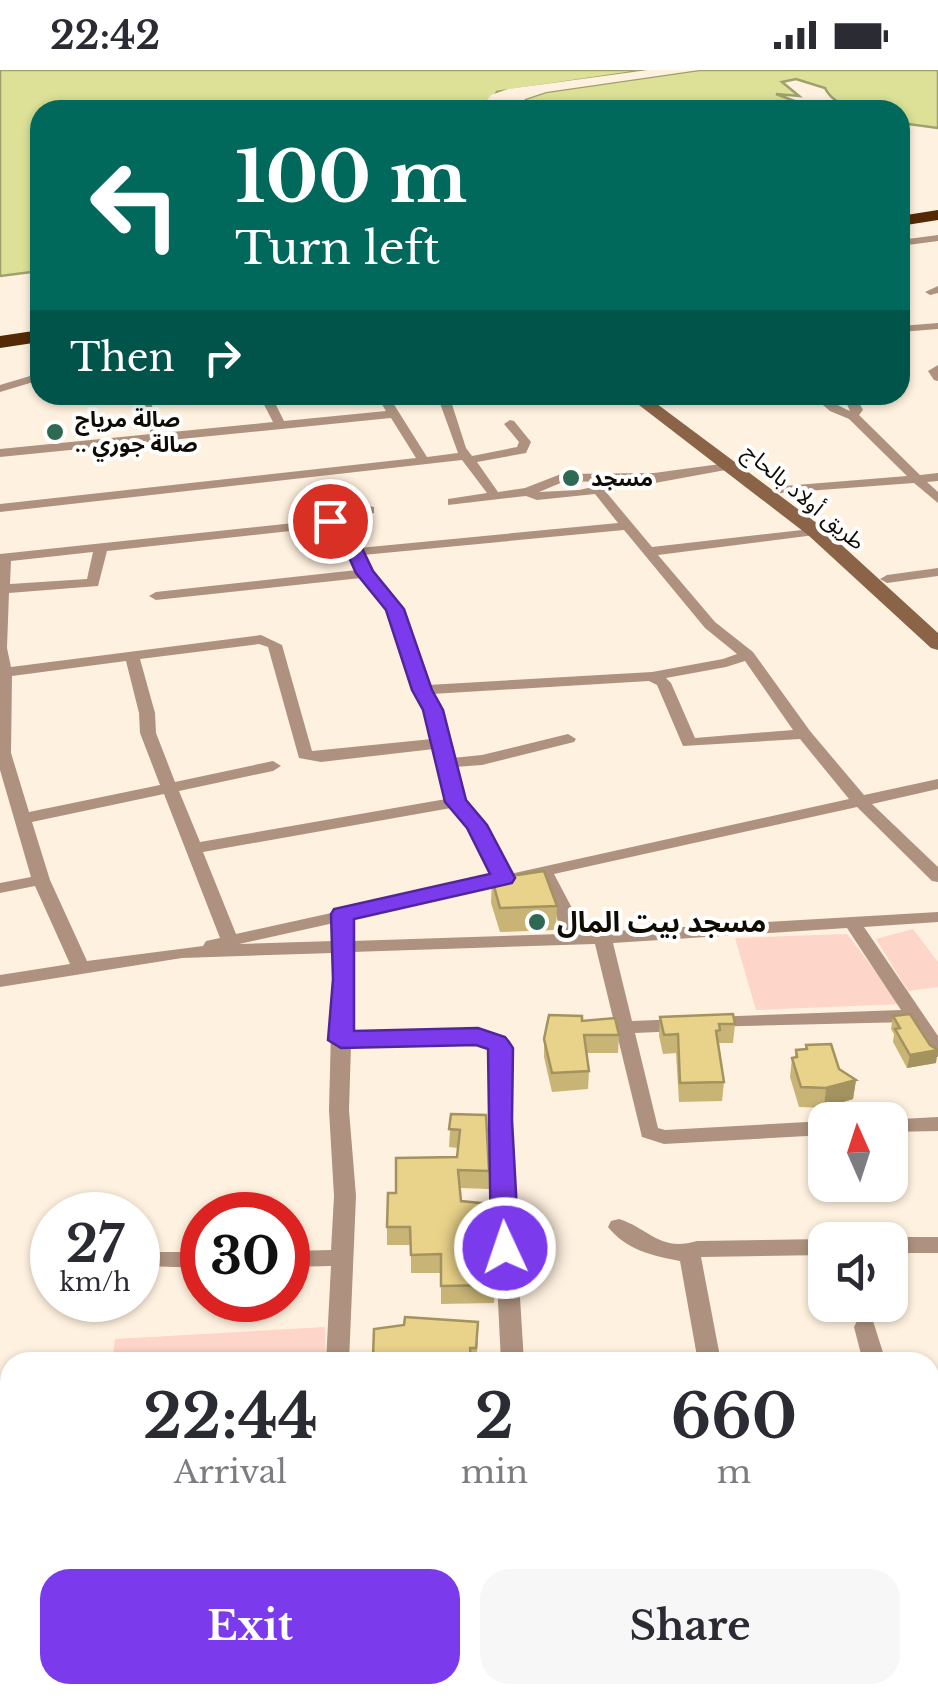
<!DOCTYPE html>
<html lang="en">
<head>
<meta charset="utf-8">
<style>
	body { margin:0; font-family:"Libre Baskerville","Noto Sans Arabic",serif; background:#f7f7f7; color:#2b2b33; height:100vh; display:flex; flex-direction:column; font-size:38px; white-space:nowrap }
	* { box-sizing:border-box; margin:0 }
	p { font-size:32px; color:#7c7c81 }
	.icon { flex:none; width:55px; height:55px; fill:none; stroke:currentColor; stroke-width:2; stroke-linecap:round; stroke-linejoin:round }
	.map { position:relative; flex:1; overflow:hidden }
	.side { position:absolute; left:0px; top:1282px; width:940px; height:352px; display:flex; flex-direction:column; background:#fff; border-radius:30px 30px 0 0; box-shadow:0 2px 8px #0004 }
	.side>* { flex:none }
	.banner { position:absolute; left:30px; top:30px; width:880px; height:305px; border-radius:30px; box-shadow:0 2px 8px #0004; background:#00695c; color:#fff; overflow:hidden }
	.needle { width:65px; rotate:357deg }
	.buttons { position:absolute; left:808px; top:1032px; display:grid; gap:20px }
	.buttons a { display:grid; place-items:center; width:100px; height:100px; border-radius:20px; background:#fff; box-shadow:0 2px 8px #0004; font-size:50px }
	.speed { position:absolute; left:30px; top:1122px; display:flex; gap:20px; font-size:50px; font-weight:700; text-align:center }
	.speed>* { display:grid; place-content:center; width:130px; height:130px; border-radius:50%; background:#fff; box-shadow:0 2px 8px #0004; line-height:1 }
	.speed small { font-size:25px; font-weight:400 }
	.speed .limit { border:15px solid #d22; background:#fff; color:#111 }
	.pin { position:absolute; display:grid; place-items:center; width:85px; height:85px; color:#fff; margin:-42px; border:5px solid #fff; border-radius:50%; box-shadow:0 2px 10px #0007 }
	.me { position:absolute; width:110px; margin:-55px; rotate:357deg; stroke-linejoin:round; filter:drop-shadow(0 0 8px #0008) }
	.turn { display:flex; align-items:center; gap:35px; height:210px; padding:0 40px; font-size:45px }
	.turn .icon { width:130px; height:130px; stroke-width:2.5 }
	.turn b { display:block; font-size:70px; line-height:85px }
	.then { display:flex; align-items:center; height:95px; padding:0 40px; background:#0003; gap:20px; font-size:38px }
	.eta { display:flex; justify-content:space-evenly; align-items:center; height:170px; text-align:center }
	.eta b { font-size:60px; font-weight:800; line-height:70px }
	.button { display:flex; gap:20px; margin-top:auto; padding:20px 40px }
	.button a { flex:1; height:115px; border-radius:30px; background:#7c3aed; color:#fff; font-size:40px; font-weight:800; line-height:115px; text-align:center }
	.button a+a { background:#f7f7f7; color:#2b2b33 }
	.status { display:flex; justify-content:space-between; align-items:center; height:70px; padding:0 50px; background:#fff; direction:ltr }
	.status svg { height:28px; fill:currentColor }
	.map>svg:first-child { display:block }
	.green { fill:#fed5c9 }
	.water { fill:#dce197; stroke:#9ea16b; stroke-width:2.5 }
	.pier { fill:#fff1df }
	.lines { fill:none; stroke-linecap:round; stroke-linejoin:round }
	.street { fill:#ae927f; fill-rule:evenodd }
	.secondary { fill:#8b6448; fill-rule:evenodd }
	.highway { fill:#532a05; fill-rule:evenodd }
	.wall { fill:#c8b576 }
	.shaded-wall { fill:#a39360 }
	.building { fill:#e9d289; stroke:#a39360; stroke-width:2.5 }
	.route { fill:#7c3aed; stroke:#51269a; stroke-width:2.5 }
	.poi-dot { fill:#2e6953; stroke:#fff; stroke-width:4 }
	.labels { text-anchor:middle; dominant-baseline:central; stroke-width:8; stroke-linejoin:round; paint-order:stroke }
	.far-poi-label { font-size:22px; font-weight:bold; fill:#0f0b05; stroke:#fff; text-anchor:start }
	.far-street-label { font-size:22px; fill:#0f0b05; stroke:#fff }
	.poi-label { font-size:28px; font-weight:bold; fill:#0f0b05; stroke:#fff; text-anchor:start }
</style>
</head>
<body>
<div class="status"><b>22:42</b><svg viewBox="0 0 49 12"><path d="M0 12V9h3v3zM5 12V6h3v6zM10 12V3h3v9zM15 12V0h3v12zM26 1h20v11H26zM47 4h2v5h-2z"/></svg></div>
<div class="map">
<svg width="938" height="1633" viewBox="0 0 938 1633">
	<rect width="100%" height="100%" fill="#fff1df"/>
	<!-- green -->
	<path class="green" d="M913,859L938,892V917L908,921L876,869Z
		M847,864L901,934L756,940L735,868Z
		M325,1257L326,1292H112L115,1269Z"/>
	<!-- water -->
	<path class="water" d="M0,0H648L497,22L487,40H40V201L0,206Z
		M699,0H938V58L900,53V40C876,40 837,43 825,18L796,9L782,12L799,26L776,24L818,40H519L525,29L546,22Z"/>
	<!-- pier -->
	<path class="pier" d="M648,0H699L546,22L525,29L519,40H514L515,31L531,21L499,26L489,35L492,40L485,39L484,34L491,25L508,19Z"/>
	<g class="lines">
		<!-- street -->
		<path class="street" d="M938,165V171L900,176V170Z
			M938,216V223L930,225L925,222Z
			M938,253V259L900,262V256Z
			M938,295V311L934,310L928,301Z
			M40,303V310L0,322V315Z
			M136,325H148L162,363L273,352L259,325H271L284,351L386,341L376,325H388L427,387L458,383L437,325H449L466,378L472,386L517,377L519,372L504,354L510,350L514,351L531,372L526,383L477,392L498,422L525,418L561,404L654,403L735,392L737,395L731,399L606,422L652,477L820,458V464L815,465L658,485L715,552L753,582L810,661L864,725L938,709V719L872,734L938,797V812L932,811L857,737L554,804L573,840L579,863L938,842V852L864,857L938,966V987L931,986L909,952L704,957L701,953L711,947L901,940L847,858L613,873L632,951L680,949L690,955L680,961L635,963L658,1058L665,1060L825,1051V1065L664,1074L642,1067L595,874L352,882L351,963L478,961L508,974L511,978L509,1051L524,1292H501L489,1051L491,981L475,973L351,975L349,1040L356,1126L349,1292H326L331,1196L288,1197V1181L331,1180L334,1126L329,1040L333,883L182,888L0,917V905L70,894L35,816L0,823V813L31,807L0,700V484L331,449C344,441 357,435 374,437V443L356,445L346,451L359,478L618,453L595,424L537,430L526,426L448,435V429L487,423L462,390L0,442V434L416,388L391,348L0,387V379L151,364ZM619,411L579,420L539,422L563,412ZM336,456L357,500L156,522L149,526L156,530L361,508L388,540L414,620L425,641L432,669L312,681L282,575L261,565L11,597L7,578L9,523L98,516L107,481ZM624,460L705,558L737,584L723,589L652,602L428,615L402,539L371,502L363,485ZM93,482L87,509L10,514L11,491ZM259,574L268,577L299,688L321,692L434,679L446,729L200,772L179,721L273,701L281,696L273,691L175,712L156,663L155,643L140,589ZM126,591L139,643L140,663L160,715L29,742L11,683L12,606ZM745,591L793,660L695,668L671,613L666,608L726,597ZM649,611L657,615L683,676L800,669L849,729L510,804L485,755L463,731L455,697L482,695L574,672L576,669L568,664L482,685L452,688L441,641L432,624ZM164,724L220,868L206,871L203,876L87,891L50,810L32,752ZM451,738L470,757L495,807L236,864L203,782ZM539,808L555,840L561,864L352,871V849ZM334,853L333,871L239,874Z
			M811,325C829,325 834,335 850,341L843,325H855L863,340L859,345L920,405L938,403V411L927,412L938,422V433L914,413L780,423L778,420L784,416L907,406L849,349L830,341Z
			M938,498V506L887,513L880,509L887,505Z
			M938,1047V1061L890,1062V1050H883Z
			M619,1149C650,1159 660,1182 697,1171L825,1169L828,1170H825V1185L701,1187L721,1292H698L680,1191C653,1186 626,1180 608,1157L611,1151Z
			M890,1167H938V1183H890V1170H882Z
			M155,1182H202V1198L147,1196L144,1190L147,1184Z
			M865,1248L873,1251L886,1292H863L854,1257L857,1251Z
			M0,1399H10V1419H0Z
			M930,1444H938V1466H930Z
			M938,1545V1569L930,1571V1547Z
			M207,1625H235L236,1633H208Z
			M247,1625H280L276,1633H243Z
			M757,1625H785L787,1633H759Z"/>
		<!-- secondary -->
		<path class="secondary" d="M626,325H645L822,457L938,563V580L931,578L808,465Z"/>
		<!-- highway -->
		<path class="highway" d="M938,140V150L900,156V146Z
			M40,260V272L0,278V266Z"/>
	</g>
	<!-- wall -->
	<path class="wall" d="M492,809L557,836L556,860L500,862L491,833Z
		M893,946L936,993L907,998L893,972L894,964L891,959Z
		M660,947L735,954L733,973H719L724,1012L722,1031L679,1032L676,983L663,984L659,966Z
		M582,951L619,965L618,983H586L589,1001L588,1019L552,1022L544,987V969Z
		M806,975L856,1010L853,1029L824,1038L799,1037L790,1007L792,988L795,987L796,980H805Z
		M451,1044L489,1101V1119L460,1118L461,1131L495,1215L494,1233L441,1234V1203H411V1175H387V1157L457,1087L458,1078L449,1077Z
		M374,1259L478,1272L476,1292H373Z"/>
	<!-- shaded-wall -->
	<path class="shaded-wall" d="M938,980L936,993L907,998L910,985Z
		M856,1010L853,1029L824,1038L826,1018Z
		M384,1284V1292H373V1287Z"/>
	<!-- building -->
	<path class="building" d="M544,801L557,836L500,838L492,809Z
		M733,944L735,954H719L720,960L716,961L724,1012L680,1013L678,964L664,965L660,947Z
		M910,944L930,975L938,980L910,985L895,959L900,958L893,946Z
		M549,945L582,946V951L615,948L619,965H584L589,1001L552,1003L544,969Z
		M831,974L839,999L856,1010L826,1018L801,1017L792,988L797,987L796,980L807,979L806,975Z
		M451,1044L486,1045L489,1101L458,1100L461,1131L490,1134L495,1215L441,1216V1184L411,1185L410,1157H387L388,1123H396V1088L457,1087L460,1060L449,1059Z
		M405,1247L478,1252L476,1278H470L471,1292H396L395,1290L385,1291L384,1284L373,1287L374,1259L404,1255Z
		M350,1625H401L402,1633H294V1630Z"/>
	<!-- route -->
	<path class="route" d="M330,446L349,451L373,501L404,539L432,620L443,640L466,730L487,755L515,808L512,813L354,849V961L478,958L505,967L509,972L513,978L512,1050L519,1178L515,1186L505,1189L495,1186L491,1178L488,979L476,975L341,978L328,970L333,909L331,844L334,839L490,804L467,758L445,732L423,640L412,620L386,540L356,503L336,458L322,451Z"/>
	<!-- markers -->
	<g class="poi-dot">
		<circle cx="55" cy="362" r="10"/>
		<circle cx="571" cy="408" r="10"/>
		<circle cx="537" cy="852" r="10"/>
	</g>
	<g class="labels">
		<!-- far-poi labels -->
		<g class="far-poi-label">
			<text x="75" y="349">صالة مرياج<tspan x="75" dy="25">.. صالة جوري</tspan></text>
			<text x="591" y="408">مسجد</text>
		</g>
		<!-- far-street labels -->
		<g class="far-street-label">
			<text transform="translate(804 427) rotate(40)">طريق أولاد بالحاج</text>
		</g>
		<!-- poi labels -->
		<g class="poi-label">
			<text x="557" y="852">مسجد بيت المال</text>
		</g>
	</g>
</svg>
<div class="buttons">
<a><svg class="needle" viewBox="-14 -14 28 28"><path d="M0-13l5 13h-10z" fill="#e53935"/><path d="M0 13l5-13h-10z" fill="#7c7c81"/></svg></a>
<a><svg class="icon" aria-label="sound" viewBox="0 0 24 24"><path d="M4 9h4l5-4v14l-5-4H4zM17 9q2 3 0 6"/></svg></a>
</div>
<div class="speed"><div>27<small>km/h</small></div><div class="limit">30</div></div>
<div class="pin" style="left:330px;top:451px;background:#d93025"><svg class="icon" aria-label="arrive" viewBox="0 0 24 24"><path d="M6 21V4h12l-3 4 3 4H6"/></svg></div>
<svg class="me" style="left:505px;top:1178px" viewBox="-20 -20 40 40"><circle r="17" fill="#7c3aed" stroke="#fff" stroke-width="3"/><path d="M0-11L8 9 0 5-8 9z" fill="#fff"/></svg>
<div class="banner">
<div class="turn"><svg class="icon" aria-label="left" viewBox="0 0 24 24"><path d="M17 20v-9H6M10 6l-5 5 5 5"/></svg><div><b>100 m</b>Turn left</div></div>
<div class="then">Then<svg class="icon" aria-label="right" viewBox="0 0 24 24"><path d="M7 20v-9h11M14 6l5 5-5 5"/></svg></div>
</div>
<section class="side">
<div class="eta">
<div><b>22:44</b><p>Arrival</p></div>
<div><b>2</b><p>min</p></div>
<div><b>660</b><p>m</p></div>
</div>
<div class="button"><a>Exit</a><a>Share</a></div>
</section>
</div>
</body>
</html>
